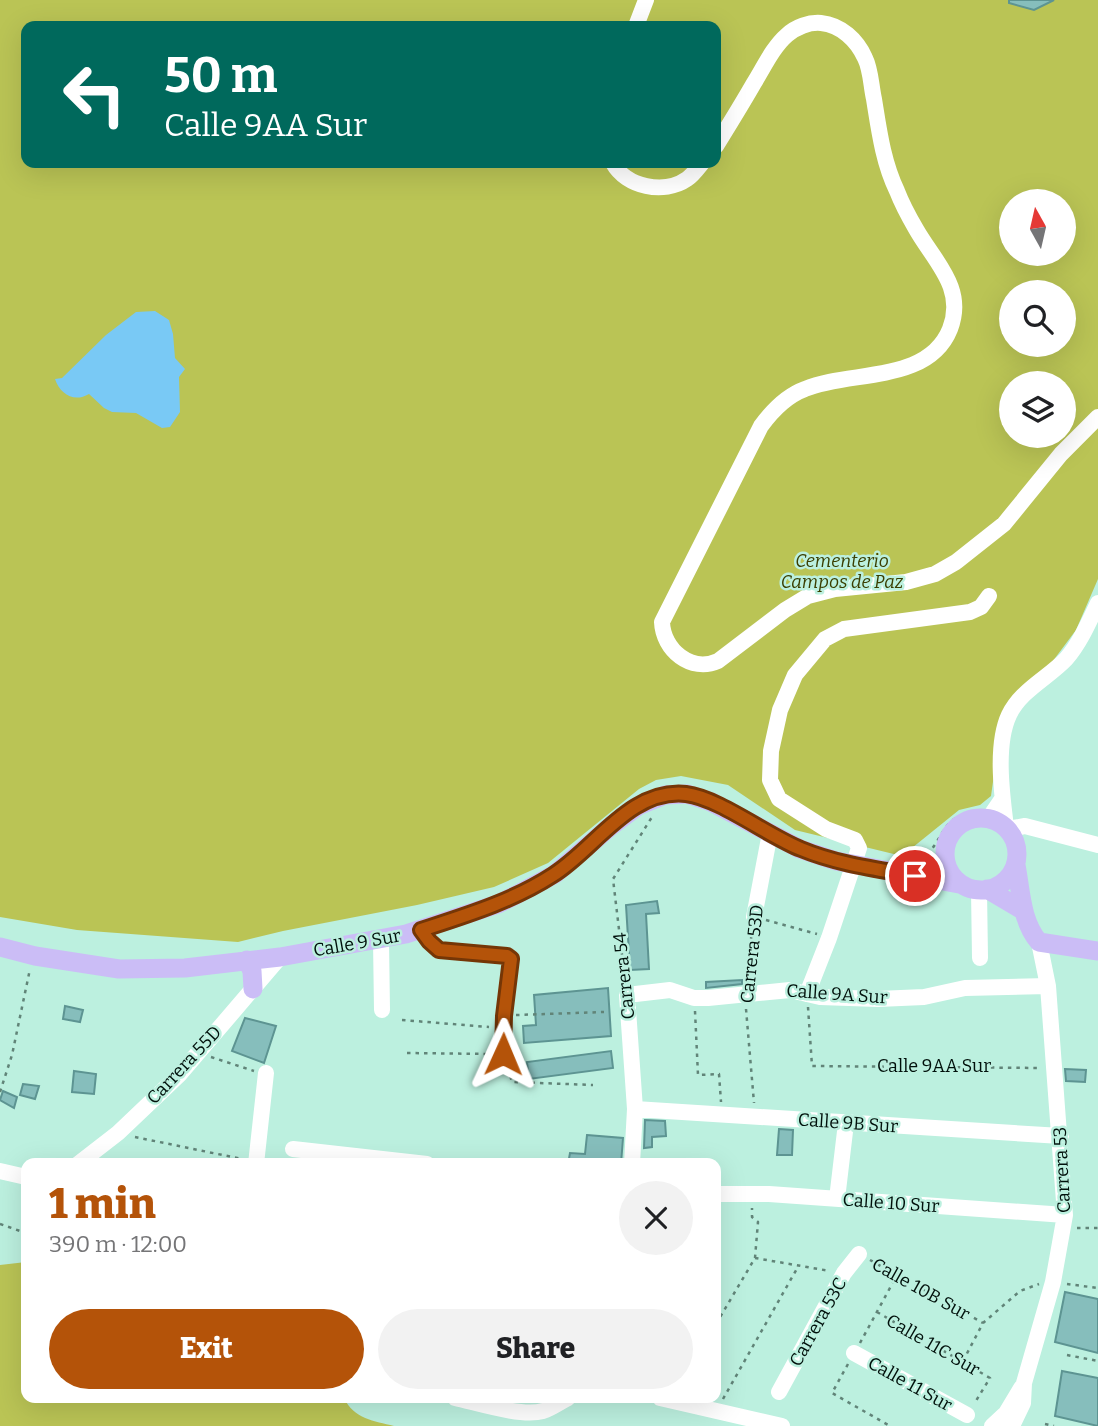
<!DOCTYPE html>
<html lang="en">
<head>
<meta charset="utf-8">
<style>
	body { margin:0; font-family:Bitter,serif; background:#f2f2f2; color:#202124; height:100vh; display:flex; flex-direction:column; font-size:26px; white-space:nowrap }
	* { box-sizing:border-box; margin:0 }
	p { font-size:23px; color:#757577 }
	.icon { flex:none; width:38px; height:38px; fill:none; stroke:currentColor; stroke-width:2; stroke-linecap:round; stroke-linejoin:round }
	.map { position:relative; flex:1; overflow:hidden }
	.panel { position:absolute; left:21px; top:1158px; width:700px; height:245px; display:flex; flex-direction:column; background:#fff; border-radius:14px; box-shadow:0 7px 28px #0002 }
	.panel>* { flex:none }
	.top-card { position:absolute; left:21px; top:21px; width:700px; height:147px; border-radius:14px; box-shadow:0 7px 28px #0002; background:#00695c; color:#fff; overflow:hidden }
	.needle { width:46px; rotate:352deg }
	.controls { position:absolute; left:999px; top:189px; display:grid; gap:14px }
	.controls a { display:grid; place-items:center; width:77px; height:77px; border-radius:50%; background:#fff; box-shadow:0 7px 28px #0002; font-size:35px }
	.pin { position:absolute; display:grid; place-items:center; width:60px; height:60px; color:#fff; margin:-30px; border:4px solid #fff; border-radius:50%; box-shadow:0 2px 7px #0007 }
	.me { position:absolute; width:77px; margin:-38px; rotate:1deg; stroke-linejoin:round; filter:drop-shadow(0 0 5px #0008) }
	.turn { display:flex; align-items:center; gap:24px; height:147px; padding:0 28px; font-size:32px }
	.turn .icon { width:91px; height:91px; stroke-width:2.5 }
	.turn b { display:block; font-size:49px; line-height:60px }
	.round { display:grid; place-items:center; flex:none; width:74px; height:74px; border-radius:37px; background:#f2f2f2 }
	.headline { display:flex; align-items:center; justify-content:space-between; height:119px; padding:0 28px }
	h1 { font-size:42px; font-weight:800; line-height:52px; color:#b45309 }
	.action { display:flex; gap:14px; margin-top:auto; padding:14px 28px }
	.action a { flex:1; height:80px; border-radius:42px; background:#b45309; color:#fff; font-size:28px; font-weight:800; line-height:80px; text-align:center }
	.action a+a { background:#f2f2f2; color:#202124 }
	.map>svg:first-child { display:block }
	.green { fill:#bac455; fill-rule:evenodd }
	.water { fill:#79c9f5 }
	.building { fill:#86bebc; stroke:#5d9492; stroke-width:2 }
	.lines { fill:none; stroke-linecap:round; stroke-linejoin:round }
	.path { stroke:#618478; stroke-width:2.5; stroke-dasharray:3.5 5; stroke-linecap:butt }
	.minor { stroke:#fff; stroke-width:16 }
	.major { stroke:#cbbdf6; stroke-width:19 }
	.route-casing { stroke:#753606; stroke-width:18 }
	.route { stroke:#b45309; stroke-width:12 }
	.labels { text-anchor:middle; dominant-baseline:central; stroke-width:5; stroke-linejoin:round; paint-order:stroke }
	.park-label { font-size:18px; font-style:italic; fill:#3a3e00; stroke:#bcf0df }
	.street-label { font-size:18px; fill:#00100b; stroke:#bcf0df }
</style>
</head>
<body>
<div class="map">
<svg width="1098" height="1426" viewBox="0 0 1098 1426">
	<rect width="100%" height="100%" fill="#bcf0df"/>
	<!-- green -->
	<path class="green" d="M0,0H1098V579L1076,630L1000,732L991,796L980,805L959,810L902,856L795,830L728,785L681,776L656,780L639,789L548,863L494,887L417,905L283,931L238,942L77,930L0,917ZM26,26H716V163H26ZM1012,201H1064V254H1012ZM1012,292H1064V345H1012ZM1012,383H1064V436H1012Z
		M26,1262V1398H344C354,1419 374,1421 394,1426H0V1265Z"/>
	<!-- water -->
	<path class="water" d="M155,311L169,320L173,334L175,358L185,369L179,377L180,412L170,427L162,428L136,413L112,412L104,408L89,394C74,403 60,394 55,379L62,378L106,335L136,312Z"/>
	<!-- building -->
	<path class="building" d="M1009,0H1054L1034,10L1009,3Z
		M657,901L659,913L646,914L649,969L630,970L626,905Z
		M742,980V984L706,988V982Z
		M608,988L611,1036L524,1043L523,1026L536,1025L534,995Z
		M65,1006L83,1010L80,1022L63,1019Z
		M245,1018L276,1026L264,1063L232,1051Z
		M611,1051L613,1068L529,1079L527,1062Z
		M1065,1069L1086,1070L1085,1082L1066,1081Z
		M74,1071L96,1074L94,1094L72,1092Z
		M23,1084L39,1086L35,1099L20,1095Z
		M3,1091L17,1097L14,1108L0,1100Z
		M645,1120L665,1121L666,1136L652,1137V1147L644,1148Z
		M779,1129L793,1130L792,1155H777Z
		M587,1135L623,1138L621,1164H568L570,1153L585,1154Z
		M1065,1292L1098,1299V1353L1055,1342Z
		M1062,1371L1098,1378V1426L1055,1416Z"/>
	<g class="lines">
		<!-- path -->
		<path class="path" d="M920,859C947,842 936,818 975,812
			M766,920L817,934
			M625,980L613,879L652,817
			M747,981L752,929
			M808,1007L812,1066L1040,1068
			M746,1009L754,1103
			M695,1011L698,1075L719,1074L721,1102
			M516,1015L604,1012
			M402,1020L489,1027
			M407,1053L491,1054
			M211,1057L254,1071
			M508,1068L512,1082L593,1085
			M0,1092L12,1055L30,969
			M135,1137L242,1159
			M0,1224L26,1233
			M1077,1228H1098
			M755,1258L830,1271
			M870,1260L983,1323
			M1067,1284L1098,1288
			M877,1312L990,1378L974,1404
			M716,1324L755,1258L758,1222L752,1217V1208
			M860,1343L897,1275
			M1067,1355L1098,1361
			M963,1361L983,1323L1020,1291L1039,1284
			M848,1364L832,1393L890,1426
			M723,1399L799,1265
			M1045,1424L1054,1426"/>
		<!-- minor -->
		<path class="minor" d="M636,26L646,0
			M716,146C729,125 742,104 754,83C764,67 773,47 787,35C796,27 809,22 821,23C841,25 857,40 865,58C871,70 871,86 874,99C879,130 883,162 897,191C902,204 909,217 916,229C934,261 966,288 950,329C928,384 850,370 805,389C786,396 772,411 761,426L662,622C663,650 691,673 718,661L785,610L808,596L835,589L906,582L935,574L956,562L1004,524L1061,454L1098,417
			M613,163C626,187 664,195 687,179C693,175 698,168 702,163
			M989,818L1002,799
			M1006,827C1002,795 995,745 1009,715C1021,690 1048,678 1066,659C1080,643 1089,622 1098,603
			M1008,829L1025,826L1098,845
			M979,890L980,958
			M754,917L770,833
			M421,930L439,950L507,956L511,959L504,1016L503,1054
			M381,940L382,1010
			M807,994L829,938L859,848L855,840L826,829L779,799L770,780L771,751L780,710L795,675L825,639L844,629L970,612L981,607L989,596
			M635,1109L1061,1136
			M293,1149L427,1164
			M78,1164L118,1133L179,1075L280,957
			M256,1164L266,1073
			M632,1164L635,1109L627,995L670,990L694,998H708L790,990L820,997L878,999L924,997L965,988L1048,986
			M0,1171L26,1177
			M716,1194H769L1065,1215
			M837,1199L846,1123
			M854,1353L967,1415
			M779,1392L844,1273L859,1254
			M455,1398C478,1403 521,1417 543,1411C552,1408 560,1402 568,1398
			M660,1398L782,1426
			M992,1426L1006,1413L1021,1388
			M1012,1426L1023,1403L1024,1383L1053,1282L1065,1215L1048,986L1039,942"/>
		<!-- major -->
		<path class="major" d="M945 854a36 36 0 1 1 72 0a36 36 0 1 1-72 0Z
			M1016,865C1021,891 1021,921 1039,942L1098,951
			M987,889L1024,911
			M0,947L35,956L119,969L185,968L280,957L406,934L498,904L516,895L555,874L611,826L638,806L665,795L687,794L711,802L800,849L836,861L959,884
			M247,960L252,971L253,989"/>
	</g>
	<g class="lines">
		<!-- route casing -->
		<g class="route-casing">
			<path id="route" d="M503,1054L504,1016L511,959L507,956L439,950L429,941L421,930C467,915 513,901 553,875C595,849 630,788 686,794C719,798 768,836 801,849C837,864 876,869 915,876"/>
		</g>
		<!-- route -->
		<use href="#route" class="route"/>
	</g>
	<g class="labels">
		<!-- park labels -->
		<g class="park-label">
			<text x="842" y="561">Cementerio<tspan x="842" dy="21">Campos de Paz</tspan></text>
		</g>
		<!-- street labels -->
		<g class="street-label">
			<text transform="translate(357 943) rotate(-10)">Calle 9 Sur</text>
			<text transform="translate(752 954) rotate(-84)">Carrera 53D</text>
			<text transform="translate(624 976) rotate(-96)">Carrera 54</text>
			<text transform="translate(837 994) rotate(4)">Calle 9A Sur</text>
			<text transform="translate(184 1065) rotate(-47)">Carrera 55D</text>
			<text x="934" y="1066">Calle 9AA Sur</text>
			<text transform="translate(848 1123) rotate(4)">Calle 9B Sur</text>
			<text transform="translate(1062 1170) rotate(-93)">Carrera 53</text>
			<text transform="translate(891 1203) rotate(4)">Calle 10 Sur</text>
			<text transform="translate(921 1289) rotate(29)">Calle 10B Sur</text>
			<text transform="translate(818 1322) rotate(-61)">Carrera 53C</text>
			<text transform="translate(933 1345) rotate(30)">Calle 11C Sur</text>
			<text transform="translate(910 1384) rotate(29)">Calle 11 Sur</text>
		</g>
	</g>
</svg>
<div class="controls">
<a><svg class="needle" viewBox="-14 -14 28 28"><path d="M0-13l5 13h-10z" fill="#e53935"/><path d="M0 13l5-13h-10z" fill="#757577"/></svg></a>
<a><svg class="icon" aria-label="search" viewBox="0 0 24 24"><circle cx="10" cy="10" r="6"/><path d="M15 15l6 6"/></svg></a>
<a><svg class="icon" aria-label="layers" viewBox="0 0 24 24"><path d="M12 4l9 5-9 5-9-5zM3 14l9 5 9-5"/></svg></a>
</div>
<div class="pin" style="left:915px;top:876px;background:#d93025"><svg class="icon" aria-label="arrive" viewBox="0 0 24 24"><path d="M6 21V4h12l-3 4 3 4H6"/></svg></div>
<svg class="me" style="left:503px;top:1054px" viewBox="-20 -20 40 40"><path d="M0-17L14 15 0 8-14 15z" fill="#b45309" stroke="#fff" stroke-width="4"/></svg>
<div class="top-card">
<div class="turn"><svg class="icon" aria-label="left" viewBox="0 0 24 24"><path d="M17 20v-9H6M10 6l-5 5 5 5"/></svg><div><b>50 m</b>Calle 9AA Sur</div></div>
</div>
<section class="panel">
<div class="headline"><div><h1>1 min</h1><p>390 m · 12:00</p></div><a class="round"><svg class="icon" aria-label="close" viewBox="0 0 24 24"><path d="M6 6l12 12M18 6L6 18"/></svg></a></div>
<div class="action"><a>Exit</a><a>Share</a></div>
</section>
</div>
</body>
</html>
